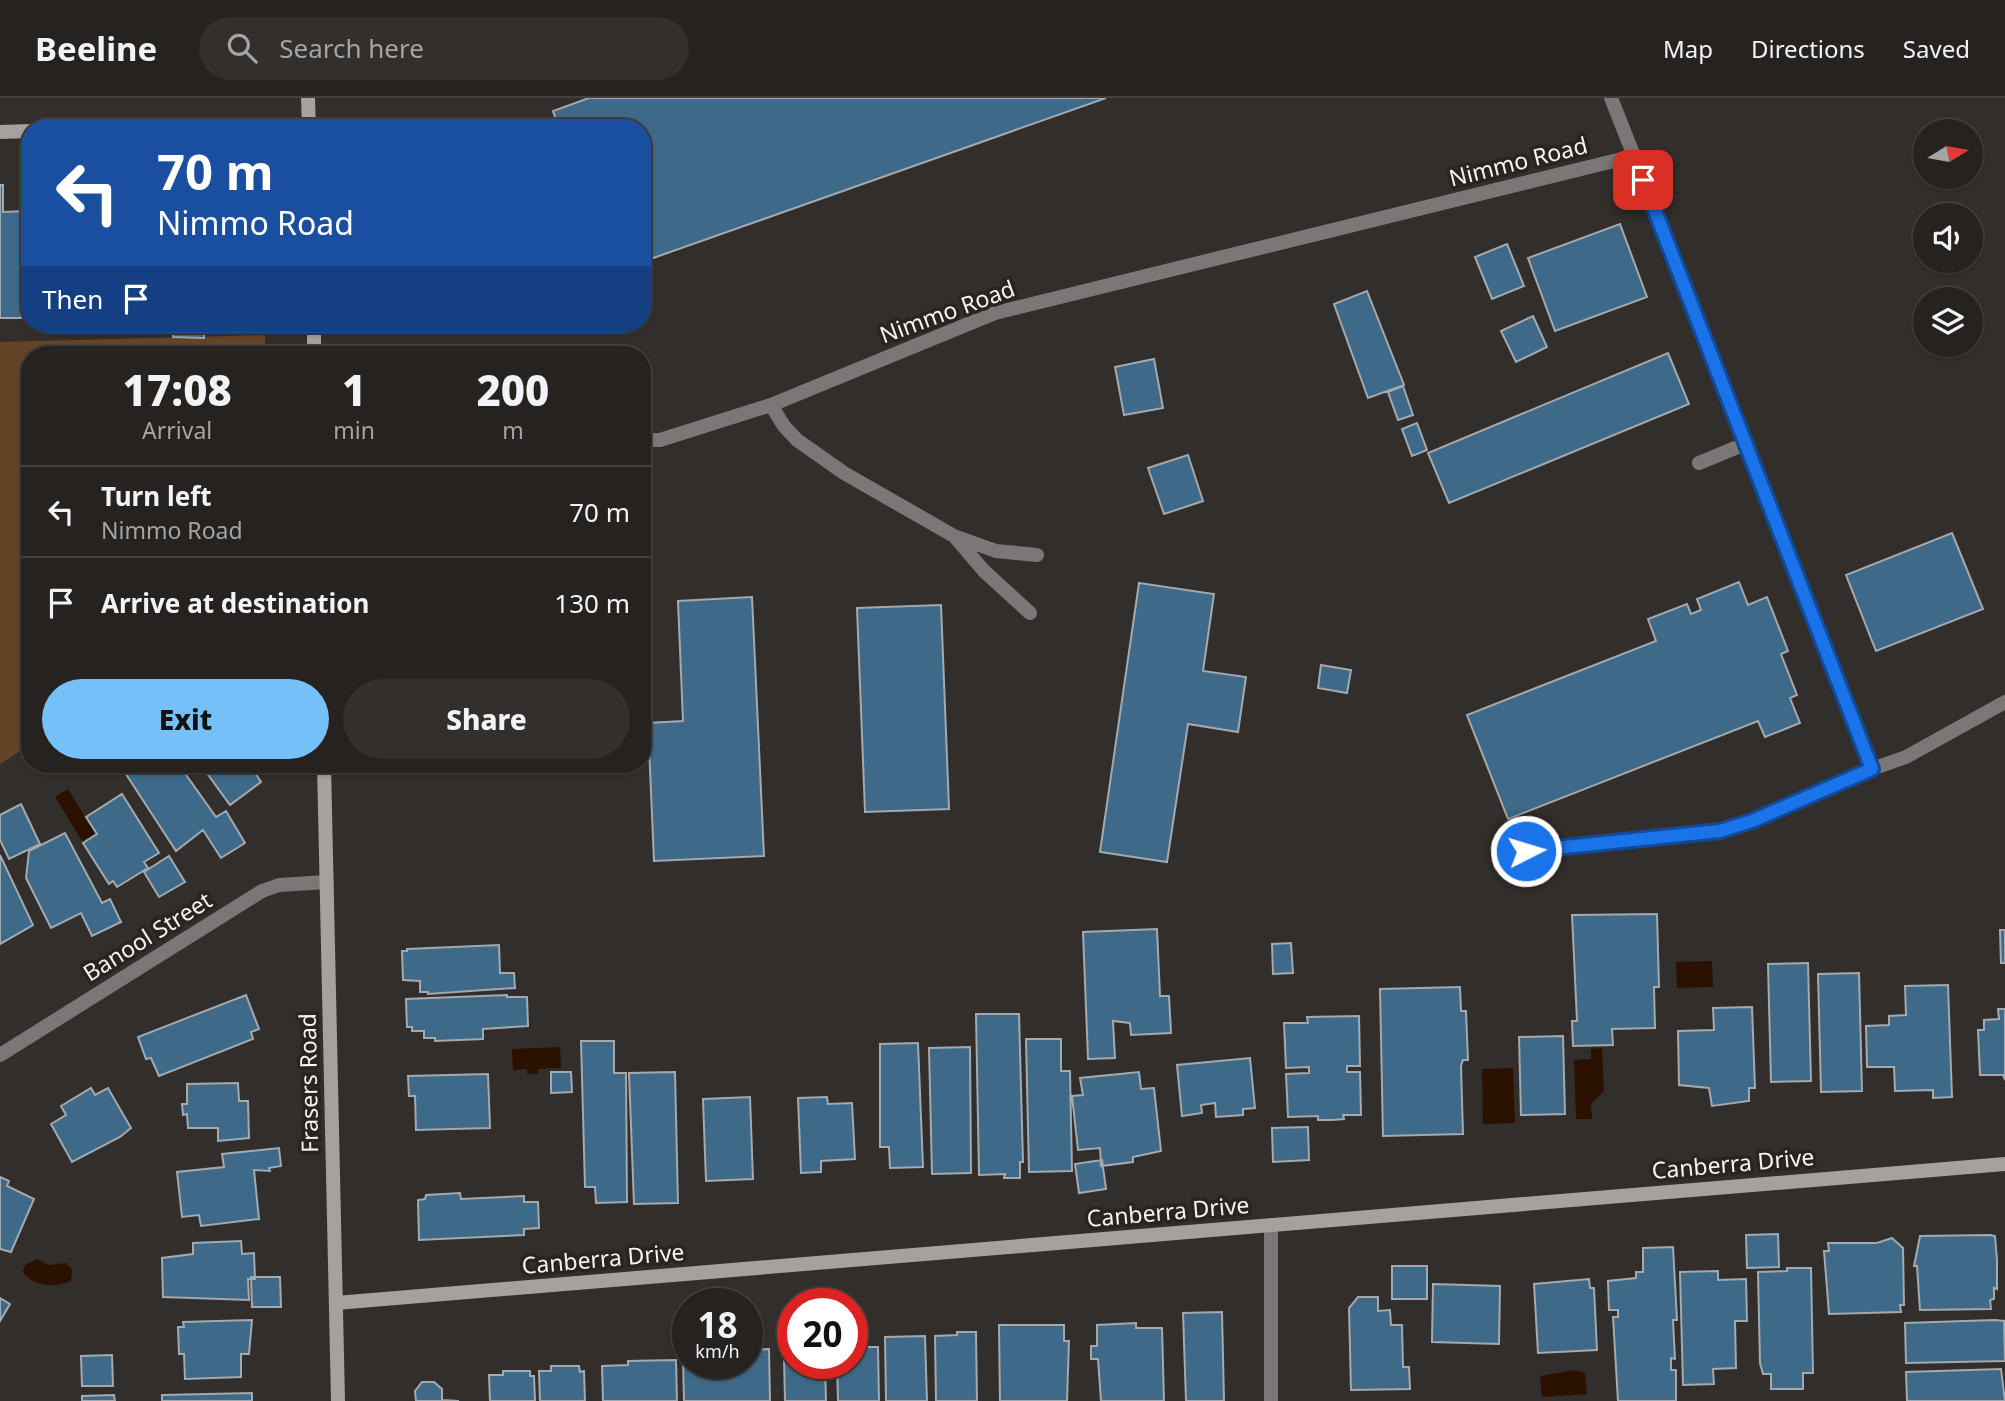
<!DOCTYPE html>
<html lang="en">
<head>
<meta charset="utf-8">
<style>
	body { margin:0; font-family:"Noto Sans",sans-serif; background:#322f2d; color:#f1f3f6; height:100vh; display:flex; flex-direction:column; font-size:26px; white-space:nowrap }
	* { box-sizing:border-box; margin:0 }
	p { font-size:23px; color:#a4a4a5 }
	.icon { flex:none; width:38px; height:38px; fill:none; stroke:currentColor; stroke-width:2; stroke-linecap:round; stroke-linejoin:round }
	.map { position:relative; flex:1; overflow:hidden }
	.side { position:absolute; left:21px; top:248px; width:630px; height:427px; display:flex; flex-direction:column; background:#262220; border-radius:28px; box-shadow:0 2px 5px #0004,0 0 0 2px #423f3e }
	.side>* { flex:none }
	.hud { position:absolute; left:21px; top:21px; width:630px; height:214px; border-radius:28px; box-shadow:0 2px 5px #0004,0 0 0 2px #423f3e; background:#1a4fa0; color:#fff; overflow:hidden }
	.needle { width:46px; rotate:79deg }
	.controls { position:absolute; left:1913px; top:21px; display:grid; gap:14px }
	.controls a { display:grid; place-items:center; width:70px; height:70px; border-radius:50%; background:#262220; box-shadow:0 2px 5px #0004,0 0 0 2px #423f3e; font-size:35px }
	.speed { position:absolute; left:672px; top:1190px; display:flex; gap:14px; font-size:35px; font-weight:700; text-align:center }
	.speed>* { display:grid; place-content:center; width:91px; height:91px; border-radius:50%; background:#262220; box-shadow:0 2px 5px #0004,0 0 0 2px #423f3e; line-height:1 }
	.speed small { font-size:18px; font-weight:400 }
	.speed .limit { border:10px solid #d22; background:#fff; color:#111 }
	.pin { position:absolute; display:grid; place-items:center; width:60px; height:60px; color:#fff; margin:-30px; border-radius:14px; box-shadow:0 4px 10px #0006 }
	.me { position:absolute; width:77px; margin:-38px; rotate:85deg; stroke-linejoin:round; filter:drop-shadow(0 0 5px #0008) }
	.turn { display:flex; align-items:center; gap:24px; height:147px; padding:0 21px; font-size:32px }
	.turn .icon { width:91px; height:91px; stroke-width:2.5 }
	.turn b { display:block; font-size:49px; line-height:60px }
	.then { display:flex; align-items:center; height:66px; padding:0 21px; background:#0003; gap:14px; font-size:26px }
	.eta { display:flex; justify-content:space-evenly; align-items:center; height:119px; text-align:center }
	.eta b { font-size:42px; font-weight:800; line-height:49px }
	.action { display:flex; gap:14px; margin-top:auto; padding:14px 21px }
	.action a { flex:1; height:80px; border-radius:42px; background:#75c0f6; color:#111; font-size:28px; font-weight:800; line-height:80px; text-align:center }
	.action a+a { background:#322f2d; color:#f1f3f6 }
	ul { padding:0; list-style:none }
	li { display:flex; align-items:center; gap:21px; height:91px; padding:0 21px; border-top:2px solid #423f3e }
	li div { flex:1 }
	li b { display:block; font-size:26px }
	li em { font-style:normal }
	header { display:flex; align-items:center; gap:42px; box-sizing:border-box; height:98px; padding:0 35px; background:#262220; border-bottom:2px solid #423f3e }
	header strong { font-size:33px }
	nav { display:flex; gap:38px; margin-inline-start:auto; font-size:24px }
	.search { width:490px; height:63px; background:#322f2d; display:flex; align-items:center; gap:18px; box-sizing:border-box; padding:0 24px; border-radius:38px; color:#a4a4a5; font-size:26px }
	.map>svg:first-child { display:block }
	.green { fill:#654327 }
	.water { fill:#2a1100 }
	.building { fill:#3e6988; stroke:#a4a9ad; stroke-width:2 }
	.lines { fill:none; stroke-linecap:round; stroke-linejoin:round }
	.lane { stroke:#7a7776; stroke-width:14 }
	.street { stroke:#7a7776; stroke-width:14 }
	.secondary { stroke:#a4a19e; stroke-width:14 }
	.route-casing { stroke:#114b97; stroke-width:18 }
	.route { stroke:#1a73e8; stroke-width:12 }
	.labels { text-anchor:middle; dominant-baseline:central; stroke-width:7; stroke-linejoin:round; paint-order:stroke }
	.street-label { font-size:23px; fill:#f6f3f1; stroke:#282421 }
</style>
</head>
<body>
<header>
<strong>Beeline</strong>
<div class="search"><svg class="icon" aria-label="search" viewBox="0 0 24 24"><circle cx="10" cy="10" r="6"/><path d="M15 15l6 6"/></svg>Search here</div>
<nav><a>Map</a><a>Directions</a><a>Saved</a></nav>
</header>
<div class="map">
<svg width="2005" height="1303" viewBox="0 0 2005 1303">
	<rect width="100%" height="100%" fill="#322e2b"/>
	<!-- green -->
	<path class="green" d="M265,237V257H30V647L0,666V244Z"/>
	<!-- water -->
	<path class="water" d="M68,691L95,735L82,743L55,699Z
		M1712,863L1713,889L1677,890L1676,864Z
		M560,949L561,970L538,971V976H527V971L513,972L512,951Z
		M1602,950L1604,993L1591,1006L1592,1021H1576L1574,962L1591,961V951Z
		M1513,970L1515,1025L1483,1026L1482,971Z
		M37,1161L49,1167L66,1165L72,1172L71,1183C57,1190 31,1189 23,1173L25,1167Z
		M1575,1272L1585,1275L1587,1296L1542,1299L1540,1278Z"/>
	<!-- building -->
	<path class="building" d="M589,0H1106L642,164V30H559L553,13Z
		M0,87H3V114L26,113V129H30V217H22L21,220H0Z
		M1620,126L1647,199L1555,233L1528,160Z
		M1507,146L1524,188L1492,201L1475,159Z
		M1367,193L1404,287L1368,300L1334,206Z
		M1533,218L1547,249L1516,264L1501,233Z
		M173,226H204V240L173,239Z
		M1668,255L1689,306L1449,405L1428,355Z
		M1154,261L1163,310L1124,317L1115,269Z
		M1403,288L1413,317L1398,322L1388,294Z
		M1417,325L1427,352L1412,358L1402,331Z
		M1188,357L1203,403L1164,416L1148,370Z
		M1952,435L1983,511L1876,553L1846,477Z
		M1739,484L1748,507L1767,499L1788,553L1781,556L1797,597L1790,600L1800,625L1765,639L1758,623L1508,721L1467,617L1656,543L1648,521L1687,506L1691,516L1701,512L1697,501Z
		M1139,485L1214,496L1203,573L1246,579L1238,634L1188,626L1167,764L1100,754Z
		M752,499L764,758L654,763L648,625L683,623L678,503Z
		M941,507L949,711L865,714L857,510Z
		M1321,567L1351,572L1347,595L1318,590Z
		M120,667H179L216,719L226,713L245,745L221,760L203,732L176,753Z
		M201,667H256L252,670L261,684L230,707Z
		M122,696L159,755L144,764L148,770L117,789L113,783L109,786L83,745L97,736L86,719Z
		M21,706L40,746L9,761L0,742V717Z
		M65,735L102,805L110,801L121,824L92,838L81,815L51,830L26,780L29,753Z
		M0,757L33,827L0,846Z
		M169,758L185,784L159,799L144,774Z
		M1657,816L1659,889H1654L1655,930L1612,931L1613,947L1573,948L1572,923H1577L1572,817Z
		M1157,831L1160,898H1169L1171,935L1131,937L1130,925L1113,923L1115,960L1088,961L1083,834Z
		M2000,832H2005V865H2001Z
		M1291,845L1293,875L1273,876L1272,846Z
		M499,847L500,875H514L515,890L428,896V894H420V883L403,882L402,853H407V851Z
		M1808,865L1811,983L1771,984L1768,866Z
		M1859,875L1862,993L1821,994L1818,876Z
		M1948,887L1952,999L1933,1000V992L1895,993L1894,969H1867L1866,928L1889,927V918L1906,917L1905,888Z
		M1460,889L1461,913H1466L1468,962H1463L1461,968L1463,1036L1383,1038L1380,891Z
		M246,897L259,931L251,934L253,941L159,978L151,960L146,961L138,939Z
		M507,897V899H527L528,928L483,931V941L435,943V940H424V933H412V929H407L406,901Z
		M1752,909L1755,990H1749V1003L1712,1008L1709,990L1679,987L1678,933L1714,932L1713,910Z
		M1998,911H2005V982L2003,977H1980L1978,932H1984V922L1999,921Z
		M976,916H1019L1023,1064H1020V1080H1004L1005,1076L979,1077Z
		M1359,918L1360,968H1347V974H1360L1361,1017H1343L1344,1021L1332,1022H1318V1018L1288,1019L1286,976L1309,975V969L1286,970L1284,925H1308L1307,919Z
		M1563,938L1565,1016L1521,1017L1519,939Z
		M1026,941H1061V973H1070L1072,1073L1029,1074Z
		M581,943H614V975H626L627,1104L596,1105L595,1089H585Z
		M918,945L923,1069L890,1070L889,1049H880V946Z
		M970,949L971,1075L932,1076L929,950Z
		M1250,960L1255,1010L1243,1011V1017L1216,1019L1215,1005L1201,1007L1202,1015L1182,1018L1177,967Z
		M551,974H571L572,994L551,995Z
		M675,974L678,1105L634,1106L629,975Z
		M1139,974L1141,991L1154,990L1161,1053L1133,1059V1064L1101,1068L1100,1050L1078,1052L1072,998L1083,997L1080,980Z
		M488,976L490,1030L416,1032L415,998H409L408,978Z
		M238,985L239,1003H248L249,1040L218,1043V1030H188L187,1016L183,1017L182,1006H187V986Z
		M91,990L95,997L108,990L131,1030L120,1039L72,1064L51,1026L66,1017L61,1008Z
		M750,999L753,1081L706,1083L703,1001Z
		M827,999L828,1006L852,1005L855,1061L821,1063V1074L801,1075L798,1000Z
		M1308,1029L1309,1062L1273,1064L1272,1030Z
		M279,1050L281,1068L269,1070L270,1073L254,1072L259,1121L201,1128L199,1117L182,1119L177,1074L224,1069L222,1056Z
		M1102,1062L1106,1091L1079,1095L1075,1066Z
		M0,1079L9,1083L7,1088L34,1101L11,1154L0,1151Z
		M460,1095L461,1101L524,1098V1104H538L539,1130L524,1131V1137L419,1142L418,1102L425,1101L426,1097Z
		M1778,1136L1779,1169L1747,1170L1746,1137Z
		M1990,1137L1995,1138L1997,1162V1191L1994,1190V1201L1990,1202L1991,1211L1920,1212L1917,1168H1914L1920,1138Z
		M1892,1140L1903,1150L1904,1207H1900L1901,1214L1829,1216L1824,1153H1829L1828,1145H1877Z
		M241,1143L242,1156L254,1155L255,1181H248L249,1202L163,1199L162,1160L193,1156V1145Z
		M1673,1149L1677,1222H1673L1675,1261L1671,1260V1272H1676V1303H1618L1613,1219H1618V1212H1609L1608,1183L1636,1180V1174H1643V1150Z
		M1392,1168H1427V1201H1392Z
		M1787,1170H1811L1813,1275H1803V1291H1771V1276H1763L1760,1265L1758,1174L1787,1173Z
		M1718,1173V1182L1746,1181L1747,1223H1735L1736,1270L1713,1271L1714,1286L1683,1287L1680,1174Z
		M251,1179H280L281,1209H252Z
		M1589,1181L1590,1190H1594L1597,1252L1538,1255L1534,1186Z
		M1433,1186L1500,1188L1499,1246L1432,1244Z
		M1358,1199H1378V1213L1390,1212L1391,1227H1402L1403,1269H1409L1410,1291L1351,1292L1349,1210Z
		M0,1200L10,1206L0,1223Z
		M1222,1214L1224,1303H1186L1183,1215Z
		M252,1222L249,1256H241V1279L185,1281L184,1256H179L178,1229H184L183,1224Z
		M1995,1222L2004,1223L2005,1263L1906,1265L1905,1225Z
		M1136,1225V1230H1162L1164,1303H1101L1098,1261H1091V1248H1097V1227Z
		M999,1227H1064V1243H1069L1067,1303H1000Z
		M957,1234H976L977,1303H936L935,1238L957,1237Z
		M925,1238L927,1303H886L885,1239Z
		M787,1245H793V1265H825L826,1303H785L784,1260L788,1259Z
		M852,1249H878L879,1303H838L837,1265H852Z
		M769,1251L770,1303H684L683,1262H688V1265H747L750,1252Z
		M112,1257L113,1288H82L81,1258Z
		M676,1262L677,1303H603L602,1268L628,1267V1263Z
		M551,1268H579L580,1274L584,1273L585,1303H540L539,1273H551Z
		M2001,1271L2005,1303H1907L1906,1274Z
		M503,1273H530V1278H534L535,1303H490L489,1277H503Z
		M422,1284H434L442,1291V1302L459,1303H416L415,1293Z
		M252,1295V1303H162V1297Z
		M114,1297L115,1303H82V1298Z"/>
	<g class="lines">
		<!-- lane -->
		<path class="lane" d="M1611,0L1634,58
			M771,307L784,328L797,342L844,375L954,438L996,453L1037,457
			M642,342H660L771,307L995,215L1634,58L1872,671L1906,659L2005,604
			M1699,365L1745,346
			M955,439L984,473L1030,515
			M1526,753L1720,733L1752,723L1872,671"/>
		<!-- street -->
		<path class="street" d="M0,957L262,793L279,787L327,784
			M1271,1127V1303"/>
		<!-- secondary -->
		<path class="secondary" d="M308,0L309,30
			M203,30L309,26
			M0,34L30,33
			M314,226V257
			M324,667L338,1303
			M336,1205L2005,1066"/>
	</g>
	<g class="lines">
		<!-- route casing -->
		<g class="route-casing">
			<path id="route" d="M1526,753L1720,733L1752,723L1872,671L1643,82"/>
		</g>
		<!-- route -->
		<use href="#route" class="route"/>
	</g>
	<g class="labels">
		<!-- street labels -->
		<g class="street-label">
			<text transform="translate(1518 63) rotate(-14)">Nimmo Road</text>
			<text transform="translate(947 213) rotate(-20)">Nimmo Road</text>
			<text transform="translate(147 838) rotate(-32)">Banool Street</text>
			<text transform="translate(308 985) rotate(-91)">Frasers Road</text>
			<text transform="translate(1733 1065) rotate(-5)">Canberra Drive</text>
			<text transform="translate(1168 1113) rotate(-5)">Canberra Drive</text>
			<text transform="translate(603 1160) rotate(-5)">Canberra Drive</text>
		</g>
	</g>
</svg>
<div class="controls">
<a><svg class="needle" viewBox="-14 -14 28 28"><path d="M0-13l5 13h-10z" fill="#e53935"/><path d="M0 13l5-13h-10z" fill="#a4a4a5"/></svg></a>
<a><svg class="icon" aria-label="sound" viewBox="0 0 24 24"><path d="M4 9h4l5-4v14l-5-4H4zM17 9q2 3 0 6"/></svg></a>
<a><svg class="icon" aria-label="layers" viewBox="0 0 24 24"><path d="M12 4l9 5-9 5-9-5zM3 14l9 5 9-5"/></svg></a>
</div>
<div class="speed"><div>18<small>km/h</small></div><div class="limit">20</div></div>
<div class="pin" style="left:1643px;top:82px;background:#d93025"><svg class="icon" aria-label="arrive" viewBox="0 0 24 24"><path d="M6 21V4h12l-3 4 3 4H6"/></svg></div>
<svg class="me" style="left:1526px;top:753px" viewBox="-20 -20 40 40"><circle r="17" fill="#1a73e8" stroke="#fff" stroke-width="3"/><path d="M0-11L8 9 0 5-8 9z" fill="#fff"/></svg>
<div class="hud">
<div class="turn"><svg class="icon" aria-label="left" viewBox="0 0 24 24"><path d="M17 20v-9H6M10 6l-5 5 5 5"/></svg><div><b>70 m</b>Nimmo Road</div></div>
<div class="then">Then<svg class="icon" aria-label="arrive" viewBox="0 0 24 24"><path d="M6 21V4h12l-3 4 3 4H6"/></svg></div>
</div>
<section class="side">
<div class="eta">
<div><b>17:08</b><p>Arrival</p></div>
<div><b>1</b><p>min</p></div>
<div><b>200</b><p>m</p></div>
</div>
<ul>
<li><svg class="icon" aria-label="left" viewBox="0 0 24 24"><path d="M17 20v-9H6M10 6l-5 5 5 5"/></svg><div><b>Turn left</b><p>Nimmo Road</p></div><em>70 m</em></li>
<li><svg class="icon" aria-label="arrive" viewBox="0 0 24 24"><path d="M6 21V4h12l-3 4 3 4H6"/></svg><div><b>Arrive at destination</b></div><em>130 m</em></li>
</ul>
<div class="action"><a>Exit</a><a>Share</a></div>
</section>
</div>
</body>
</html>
